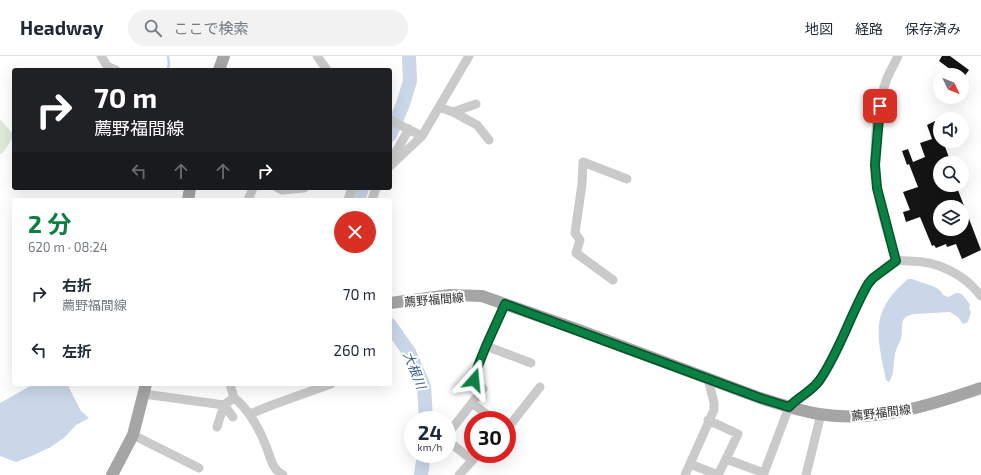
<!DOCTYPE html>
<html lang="ja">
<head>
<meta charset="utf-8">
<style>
	body { margin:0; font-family:"Exo 2","Noto Sans JP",sans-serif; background:#f2f2f3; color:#1f2937; height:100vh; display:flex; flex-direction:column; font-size:15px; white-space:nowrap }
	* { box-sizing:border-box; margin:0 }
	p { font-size:13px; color:#747a83 }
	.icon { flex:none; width:22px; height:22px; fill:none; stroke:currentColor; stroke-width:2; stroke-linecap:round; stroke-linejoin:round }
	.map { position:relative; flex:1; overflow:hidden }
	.side { position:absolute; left:12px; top:142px; width:380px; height:188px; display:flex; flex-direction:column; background:#fff; border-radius:4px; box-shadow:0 4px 16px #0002 }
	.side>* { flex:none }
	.guide { position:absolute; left:12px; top:12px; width:380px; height:122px; border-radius:4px; box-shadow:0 4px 16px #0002; background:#202124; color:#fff; overflow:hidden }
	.needle { width:26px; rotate:133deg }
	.tools { position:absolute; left:933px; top:12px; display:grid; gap:8px }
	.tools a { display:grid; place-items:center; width:36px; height:36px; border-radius:50%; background:#fff; box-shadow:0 4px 16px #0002; font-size:20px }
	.speed { position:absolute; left:404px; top:355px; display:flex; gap:8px; font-size:20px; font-weight:700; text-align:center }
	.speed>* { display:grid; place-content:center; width:52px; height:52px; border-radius:50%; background:#fff; box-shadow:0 4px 16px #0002; line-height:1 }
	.speed small { font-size:10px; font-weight:400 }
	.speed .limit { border:6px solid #d22; background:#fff; color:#111 }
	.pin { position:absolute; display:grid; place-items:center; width:34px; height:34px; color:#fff; margin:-17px; border-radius:8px; box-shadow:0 2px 6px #0006 }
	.me { position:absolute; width:44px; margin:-22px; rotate:18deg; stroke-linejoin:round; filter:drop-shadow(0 0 3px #0008) }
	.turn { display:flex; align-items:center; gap:14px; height:84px; padding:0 16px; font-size:18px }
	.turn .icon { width:52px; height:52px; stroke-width:2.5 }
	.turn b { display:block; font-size:28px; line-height:34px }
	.lanes { display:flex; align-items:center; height:38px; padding:0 16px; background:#0003; justify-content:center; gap:20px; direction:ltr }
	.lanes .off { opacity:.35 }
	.round { display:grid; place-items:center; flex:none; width:42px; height:42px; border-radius:21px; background:#f2f2f3 }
	.headline { display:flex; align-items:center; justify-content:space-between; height:68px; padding:0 16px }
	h1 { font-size:24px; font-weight:700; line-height:30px; color:#0b8043 }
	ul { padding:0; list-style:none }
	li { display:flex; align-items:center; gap:12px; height:56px; padding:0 16px }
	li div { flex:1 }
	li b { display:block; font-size:15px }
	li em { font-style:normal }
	header { display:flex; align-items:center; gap:24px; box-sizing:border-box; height:56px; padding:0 20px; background:#fff; border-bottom:1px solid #e0e1e3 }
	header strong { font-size:19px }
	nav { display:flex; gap:22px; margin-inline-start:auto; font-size:14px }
	.search { width:280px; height:36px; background:#f2f2f3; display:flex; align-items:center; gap:10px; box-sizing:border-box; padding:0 14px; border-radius:22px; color:#747a83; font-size:15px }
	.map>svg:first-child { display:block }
	.green { fill:#e1eadc }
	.water { fill:#c9d7e8 }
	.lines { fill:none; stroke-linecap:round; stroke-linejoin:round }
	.stream { stroke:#c9d7e8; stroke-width:2.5 }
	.river { stroke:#c9d7e8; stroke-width:14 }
	.building { fill:#141414; fill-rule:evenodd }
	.minor { stroke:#cacaca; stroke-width:9 }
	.major { stroke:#a5a5a5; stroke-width:12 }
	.route-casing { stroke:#07532c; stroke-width:10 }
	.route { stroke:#0b8043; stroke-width:7 }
	.labels { text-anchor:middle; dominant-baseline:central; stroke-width:4; stroke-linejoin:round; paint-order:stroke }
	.street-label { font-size:12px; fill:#2d2d2d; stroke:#fff }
	.water-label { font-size:13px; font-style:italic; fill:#426189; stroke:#fff }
</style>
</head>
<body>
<header>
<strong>Headway</strong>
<div class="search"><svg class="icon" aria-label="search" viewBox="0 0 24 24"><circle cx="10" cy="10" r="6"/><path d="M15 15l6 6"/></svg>ここで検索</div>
<nav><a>地図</a><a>経路</a><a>保存済み</a></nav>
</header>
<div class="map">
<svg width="981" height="419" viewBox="0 0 981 419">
	<rect width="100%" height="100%" fill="#fff"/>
	<!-- green -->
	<path class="green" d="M0,63L12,77L13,81L5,94L0,99Z"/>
	<!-- water -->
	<path class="water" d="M908,223H912C921,227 941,230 943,239L948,241C951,240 954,237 957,237C963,236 966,244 970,248L969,253L971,256L968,266L963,268L958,261L950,256L914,258C897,261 904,271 901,283C899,288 896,292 895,298C893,306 895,318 889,326L886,324C877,279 869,256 908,223Z
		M34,328H67L81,355L89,362L76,369L65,381L51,391L34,399L16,406L0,400V347Z"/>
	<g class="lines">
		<!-- stream -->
		<path class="stream" d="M167,14L169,9L168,0"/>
		<!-- river -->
		<path class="river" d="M390,79L403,48L410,25L409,0
			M358,144L362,132
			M390,269L409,296L424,330L426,364
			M421,419L424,398"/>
	</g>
	<!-- building -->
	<path class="building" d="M942,0H950L969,14L963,22L962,19H958L939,5Z
		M935,65L940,78V85H943L951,107H940V129H956L981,194L962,203L956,188L947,191L946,188L936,192L934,189L932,190L920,161L906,166L903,156L910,154L903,136L918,131L909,108L907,109L902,95L908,93L913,106L925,101L920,87L932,83L927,69ZM940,151H962V173H940Z"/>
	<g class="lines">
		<!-- minor -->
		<path class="minor" d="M101,0L107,10L116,14
			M317,0L327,14
			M439,51L453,56L477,69L489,84
			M453,56L476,48
			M390,64L422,80
			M390,106L409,73
			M390,110L422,80L469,0
			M278,132L282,134L304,132
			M248,144L253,132
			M348,144L352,132
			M372,144L376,132
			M896,205C889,181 880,156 877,131C873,102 875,56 885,28C888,18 894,9 898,0
			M613,224L576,197L580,184L575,177L582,128L583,106L627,123
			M486,290L531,307
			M230,328L234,342C248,352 260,374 266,390C271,402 271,412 283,419
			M144,338L224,349L234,342
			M472,347L494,364
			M224,349L233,361
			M250,358L272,349L331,328
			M708,364L738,378L726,403
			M217,371L224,349
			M507,371L510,369L540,331
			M133,379L199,412
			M447,379L483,333L474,324V320L486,290L505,248
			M447,384L472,404
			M690,408L718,419
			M459,419L478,398
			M685,419L714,354V347L708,322
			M718,419L726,403L764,417L789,351C798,341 811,336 819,325C840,295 850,259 868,228C872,223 890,207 896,205C900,204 905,205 909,205C937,205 963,217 981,240
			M806,419L821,358"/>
		<!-- major -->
		<path class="major" d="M219,14L224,0
			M188,144L190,132
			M390,247L450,239L482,240L576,273L760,342C780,348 799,355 819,358C875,367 929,350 981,332
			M112,419L133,379L146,328"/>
	</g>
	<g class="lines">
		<!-- route casing -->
		<g class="route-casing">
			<path id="route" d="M474,324V320L486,290L505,248L760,342L789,351C798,341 811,336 819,325C840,295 850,259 868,228L873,222L896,205L877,132L875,109L880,50"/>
		</g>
		<!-- route -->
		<use href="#route" class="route"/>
	</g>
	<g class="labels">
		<!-- street labels -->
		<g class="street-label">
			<text transform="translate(434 243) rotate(-5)">薦野福間線</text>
			<text transform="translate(881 356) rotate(-7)">薦野福間線</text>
		</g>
		<!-- water labels -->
		<g class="water-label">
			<text transform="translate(415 314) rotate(68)">大根川</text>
		</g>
	</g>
</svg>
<div class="tools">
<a><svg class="needle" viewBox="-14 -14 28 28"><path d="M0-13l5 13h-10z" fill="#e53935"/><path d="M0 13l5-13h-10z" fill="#747a83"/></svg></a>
<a><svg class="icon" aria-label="sound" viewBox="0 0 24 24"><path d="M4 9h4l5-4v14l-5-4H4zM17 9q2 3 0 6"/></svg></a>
<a><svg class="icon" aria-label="search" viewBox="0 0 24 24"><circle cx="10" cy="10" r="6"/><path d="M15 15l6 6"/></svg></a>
<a><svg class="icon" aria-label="layers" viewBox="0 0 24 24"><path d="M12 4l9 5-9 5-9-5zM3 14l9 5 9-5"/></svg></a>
</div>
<div class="speed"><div>24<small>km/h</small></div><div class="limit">30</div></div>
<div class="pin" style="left:880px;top:50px;background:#d93025"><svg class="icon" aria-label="arrive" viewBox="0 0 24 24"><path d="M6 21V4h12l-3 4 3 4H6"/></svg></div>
<svg class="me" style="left:474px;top:324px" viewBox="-20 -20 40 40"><path d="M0-17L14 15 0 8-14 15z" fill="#0b8043" stroke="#fff" stroke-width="4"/></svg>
<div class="guide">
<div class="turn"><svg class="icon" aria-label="right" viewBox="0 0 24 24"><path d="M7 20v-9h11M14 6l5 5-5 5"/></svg><div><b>70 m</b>薦野福間線</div></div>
<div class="lanes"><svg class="icon off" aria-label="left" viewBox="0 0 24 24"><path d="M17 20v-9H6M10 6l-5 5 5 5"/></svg><svg class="icon off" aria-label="ahead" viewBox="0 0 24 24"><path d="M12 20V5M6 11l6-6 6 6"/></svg><svg class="icon off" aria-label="ahead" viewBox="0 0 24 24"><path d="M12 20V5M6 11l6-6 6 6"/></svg><svg class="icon" aria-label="right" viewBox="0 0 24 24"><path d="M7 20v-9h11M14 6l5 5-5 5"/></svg></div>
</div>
<section class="side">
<div class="headline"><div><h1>2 分</h1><p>620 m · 08:24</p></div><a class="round" style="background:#d93025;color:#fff"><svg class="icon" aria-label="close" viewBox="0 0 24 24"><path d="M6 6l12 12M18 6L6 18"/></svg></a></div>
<ul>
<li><svg class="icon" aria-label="right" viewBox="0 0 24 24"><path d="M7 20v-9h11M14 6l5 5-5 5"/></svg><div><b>右折</b><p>薦野福間線</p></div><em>70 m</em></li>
<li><svg class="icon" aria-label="left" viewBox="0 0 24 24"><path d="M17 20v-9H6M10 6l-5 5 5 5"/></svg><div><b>左折</b></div><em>260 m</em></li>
</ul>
</section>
</div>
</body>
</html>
